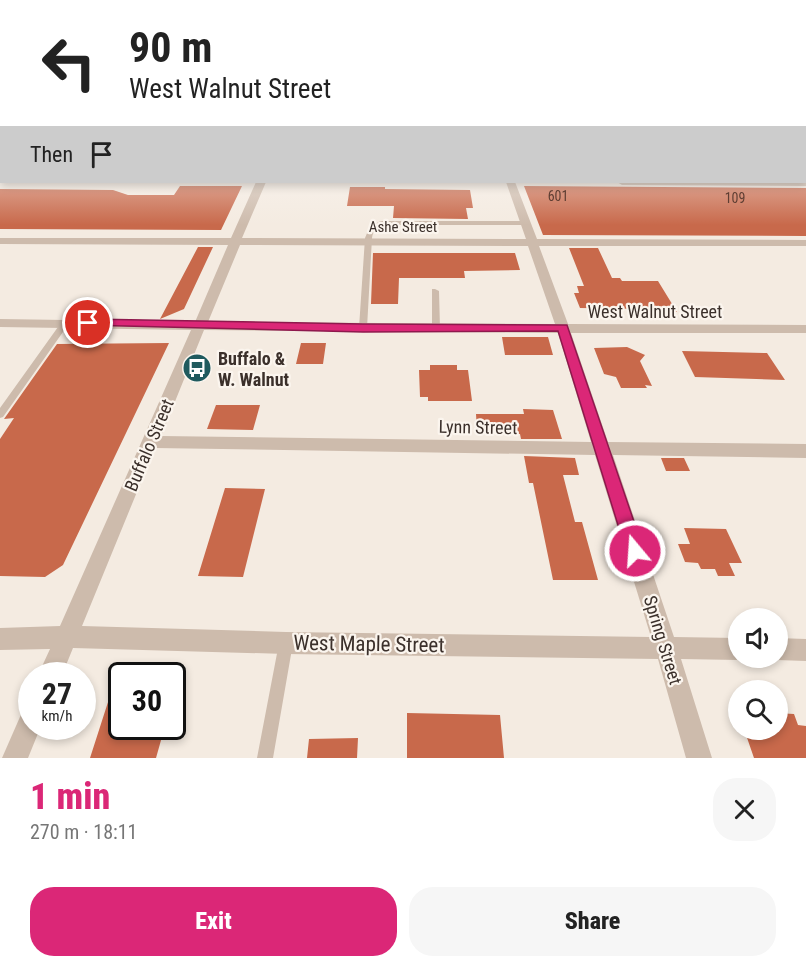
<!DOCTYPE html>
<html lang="en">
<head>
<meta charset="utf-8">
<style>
	body { margin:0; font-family:"Roboto Condensed",sans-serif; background:#f6f6f6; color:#222; height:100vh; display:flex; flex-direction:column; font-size:22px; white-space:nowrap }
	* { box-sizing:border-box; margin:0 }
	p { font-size:20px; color:#767676 }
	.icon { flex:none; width:33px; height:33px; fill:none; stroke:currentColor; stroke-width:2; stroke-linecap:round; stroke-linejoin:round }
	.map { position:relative; height:758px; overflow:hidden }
	.sheet { display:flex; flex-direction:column; background:#fff; flex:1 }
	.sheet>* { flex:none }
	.hud { position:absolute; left:0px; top:0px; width:807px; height:183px; box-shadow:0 3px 9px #0003; background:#fff; color:#222; overflow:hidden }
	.controls { position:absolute; left:728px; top:608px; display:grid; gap:12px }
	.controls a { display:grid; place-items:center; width:60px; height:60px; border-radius:50%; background:#fff; box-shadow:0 3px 9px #0003; font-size:30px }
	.speed { position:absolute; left:18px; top:662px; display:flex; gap:12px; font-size:30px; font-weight:700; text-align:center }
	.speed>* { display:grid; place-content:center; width:78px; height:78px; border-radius:50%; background:#fff; box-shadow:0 3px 9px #0003; line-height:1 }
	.speed small { font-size:15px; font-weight:400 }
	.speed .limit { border:3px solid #111; border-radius:9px; background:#fff; color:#111 }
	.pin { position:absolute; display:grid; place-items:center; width:51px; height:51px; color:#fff; margin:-26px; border:3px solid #fff; border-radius:50%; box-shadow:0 2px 6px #0007 }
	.me { position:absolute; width:66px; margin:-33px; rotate:342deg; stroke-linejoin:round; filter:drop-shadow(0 0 4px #0008) }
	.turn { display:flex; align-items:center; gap:21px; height:126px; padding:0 30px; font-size:27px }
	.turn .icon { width:78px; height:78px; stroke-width:2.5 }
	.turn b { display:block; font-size:42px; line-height:51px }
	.then { display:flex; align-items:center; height:57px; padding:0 30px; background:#0003; gap:12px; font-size:22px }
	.round { display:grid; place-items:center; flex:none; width:63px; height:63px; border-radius:24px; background:#f6f6f6 }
	.head { display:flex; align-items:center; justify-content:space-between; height:102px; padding:0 30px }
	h1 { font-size:36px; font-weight:800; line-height:45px; color:#db2777 }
	.cta { display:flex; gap:12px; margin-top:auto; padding:12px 30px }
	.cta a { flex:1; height:69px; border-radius:24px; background:#db2777; color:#fff; font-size:24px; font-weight:800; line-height:69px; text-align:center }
	.cta a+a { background:#f6f6f6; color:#222 }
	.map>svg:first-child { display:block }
	.building { fill:#c8694b }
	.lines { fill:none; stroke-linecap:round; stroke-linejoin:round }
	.lane { fill:#cdbbac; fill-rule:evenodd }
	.street { fill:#cdbbac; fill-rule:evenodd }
	.secondary { fill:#a18a7d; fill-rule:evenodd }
	.route { fill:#db2777; stroke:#8e194d; stroke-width:1.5 }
	.labels { text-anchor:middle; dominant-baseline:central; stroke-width:4.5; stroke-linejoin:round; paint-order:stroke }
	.far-number-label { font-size:14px; fill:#5e3e33 }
	.far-street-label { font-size:15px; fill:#3b302b; stroke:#fbf5ee }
	.street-label { font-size:18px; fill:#3b302b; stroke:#fbf5ee }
	.poi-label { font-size:18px; font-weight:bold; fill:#3b302b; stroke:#fbf5ee; text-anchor:start }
	.near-street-label { font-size:21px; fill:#3b302b; stroke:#fbf5ee }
</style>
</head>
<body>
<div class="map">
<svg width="806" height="758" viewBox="0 0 806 758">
	<rect width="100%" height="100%" fill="#f4ebe1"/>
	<!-- building -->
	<path class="building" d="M180,186H242L221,230L0,229V189L113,190L128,195H174Z
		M524,186L806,188V236L543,235Z
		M350,187H385V189L470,190L473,208H466L468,219L393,218L394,206H347Z
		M198,247H213L184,309L160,319Z
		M569,248H598L612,278H620L622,281H658L677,312H646L644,309L580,308L574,293H579L577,286H584Z
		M373,253H515L520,270L464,271L465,278H399L398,304H371Z
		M502,337H548L553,355H505Z
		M169,343L63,565L45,577L0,576V439L14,418L4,419L57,344Z
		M301,343H326L323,364H296Z
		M627,347L645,355L640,361L652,386L645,385L647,388H621L616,377L604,374L594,348Z
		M682,351L767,353L785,380L695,377Z
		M430,365H457V370H468L472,401H428V397H420L419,370H430Z
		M216,405H260L253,430L207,429Z
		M523,409L553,410L562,439H521L520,434H503L502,431L477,430L476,414H524Z
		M524,456L575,458L579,475H563L575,522H582L598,580H553L533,483H529Z
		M661,458H684L690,471H666Z
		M225,488L265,489L243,577L198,576Z
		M684,528L726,529L742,563H729L735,576H718L715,569H701L698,563L685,562L678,544H690Z
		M118,671H122V726H165L156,758H90Z
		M407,713L500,715L504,758H407Z
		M777,713L794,714L798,725L806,726V758H754L744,729H777Z
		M358,738L357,758H307L309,739Z"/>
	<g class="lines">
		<!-- lane -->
		<path class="lane" d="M0,175H2V179H0Z
			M381,221H525L528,223L525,225H382C375,228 373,232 372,238L367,328L363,331L359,328L365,238L370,226Z
			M432,289H435L439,291L440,328L436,331L432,328Z
			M63,320H66L70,322L3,417L0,418V408Z
			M286,636L291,638L293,643L273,758H257L279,643L281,638Z"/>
		<!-- street -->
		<path class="street" d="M806,180V186L622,185L617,182Z
			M256,182H266L242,238L526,239L506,182H515L537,239L806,240V246H539L568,324L806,325V333H571L608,442L806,444V458L613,455L674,637L738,638V657H746L738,660L681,659L712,758H686L658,659L286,654L73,648L62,675H38L50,649L0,650V628L60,626L191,330L0,327V319L195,322L228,245L0,244V238H231ZM240,245L528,246L555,324L208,322ZM204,330L558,333L591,442L161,436ZM155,448L595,455L651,637L286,632L82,626Z
			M777,638L806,639V661L777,660L769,657H777Z
			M32,707V726H41L28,758H2L23,710Z"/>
		<!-- secondary -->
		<path class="secondary" d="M2,150V156L0,157V151Z"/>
	</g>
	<!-- sky -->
	<linearGradient id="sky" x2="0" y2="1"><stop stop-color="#7eb2d2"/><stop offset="0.53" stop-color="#faf6f2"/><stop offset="1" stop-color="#faf6f2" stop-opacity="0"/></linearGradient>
	<rect width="806" height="225" fill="url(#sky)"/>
	<!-- route -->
	<path class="route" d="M88,319L363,324L567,325L644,551L641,557L635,559L628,557L626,551L558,331L363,332L84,325V320Z"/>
	<!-- icons -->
	<defs>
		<g id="bus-disc" transform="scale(1.5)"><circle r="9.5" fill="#1f5a5e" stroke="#fbf5ee"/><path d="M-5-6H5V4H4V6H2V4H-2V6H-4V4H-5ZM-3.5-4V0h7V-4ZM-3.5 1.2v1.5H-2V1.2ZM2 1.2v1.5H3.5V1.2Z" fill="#fff"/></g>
	</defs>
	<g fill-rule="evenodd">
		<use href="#bus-disc" x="197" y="368"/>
	</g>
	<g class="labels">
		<!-- far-number labels -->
		<g class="far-number-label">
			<text x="558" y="196">601</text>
			<text x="735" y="198">109</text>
		</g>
		<!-- far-street labels -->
		<g class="far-street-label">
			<text x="403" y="227">Ashe Street</text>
		</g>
		<!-- street labels -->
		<g class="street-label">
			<text x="655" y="311">West Walnut Street</text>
			<text transform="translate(478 427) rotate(1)">Lynn Street</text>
			<text transform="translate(149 445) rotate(-67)">Buffalo Street</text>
			<text transform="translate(663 640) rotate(73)">Spring Street</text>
		</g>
		<!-- poi labels -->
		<g class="poi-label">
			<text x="218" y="358">Buffalo &amp;<tspan x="218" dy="21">W. Walnut</tspan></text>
		</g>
		<!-- near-street labels -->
		<g class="near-street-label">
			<text transform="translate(369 644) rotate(1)">West Maple Street</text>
		</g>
	</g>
</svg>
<div class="controls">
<a><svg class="icon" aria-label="sound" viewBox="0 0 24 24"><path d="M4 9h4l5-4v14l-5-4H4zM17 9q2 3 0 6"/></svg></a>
<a><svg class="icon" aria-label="search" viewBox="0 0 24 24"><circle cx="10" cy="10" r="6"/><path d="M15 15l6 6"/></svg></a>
</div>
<div class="speed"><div>27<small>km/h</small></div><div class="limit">30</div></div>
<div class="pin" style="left:88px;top:323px;background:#d93025"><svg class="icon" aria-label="arrive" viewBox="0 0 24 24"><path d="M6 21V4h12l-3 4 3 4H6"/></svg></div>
<svg class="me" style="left:635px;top:551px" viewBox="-20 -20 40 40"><circle r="17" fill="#db2777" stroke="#fff" stroke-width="3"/><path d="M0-11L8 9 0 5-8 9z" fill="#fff"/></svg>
<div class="hud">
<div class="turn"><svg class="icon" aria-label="left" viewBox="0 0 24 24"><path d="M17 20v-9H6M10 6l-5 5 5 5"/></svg><div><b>90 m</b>West Walnut Street</div></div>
<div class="then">Then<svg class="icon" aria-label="arrive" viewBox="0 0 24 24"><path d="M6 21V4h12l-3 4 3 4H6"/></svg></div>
</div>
</div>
<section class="sheet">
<div class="head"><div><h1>1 min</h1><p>270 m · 18:11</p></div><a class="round"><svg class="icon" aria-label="close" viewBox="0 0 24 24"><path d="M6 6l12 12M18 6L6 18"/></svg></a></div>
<div class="cta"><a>Exit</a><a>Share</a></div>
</section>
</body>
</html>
